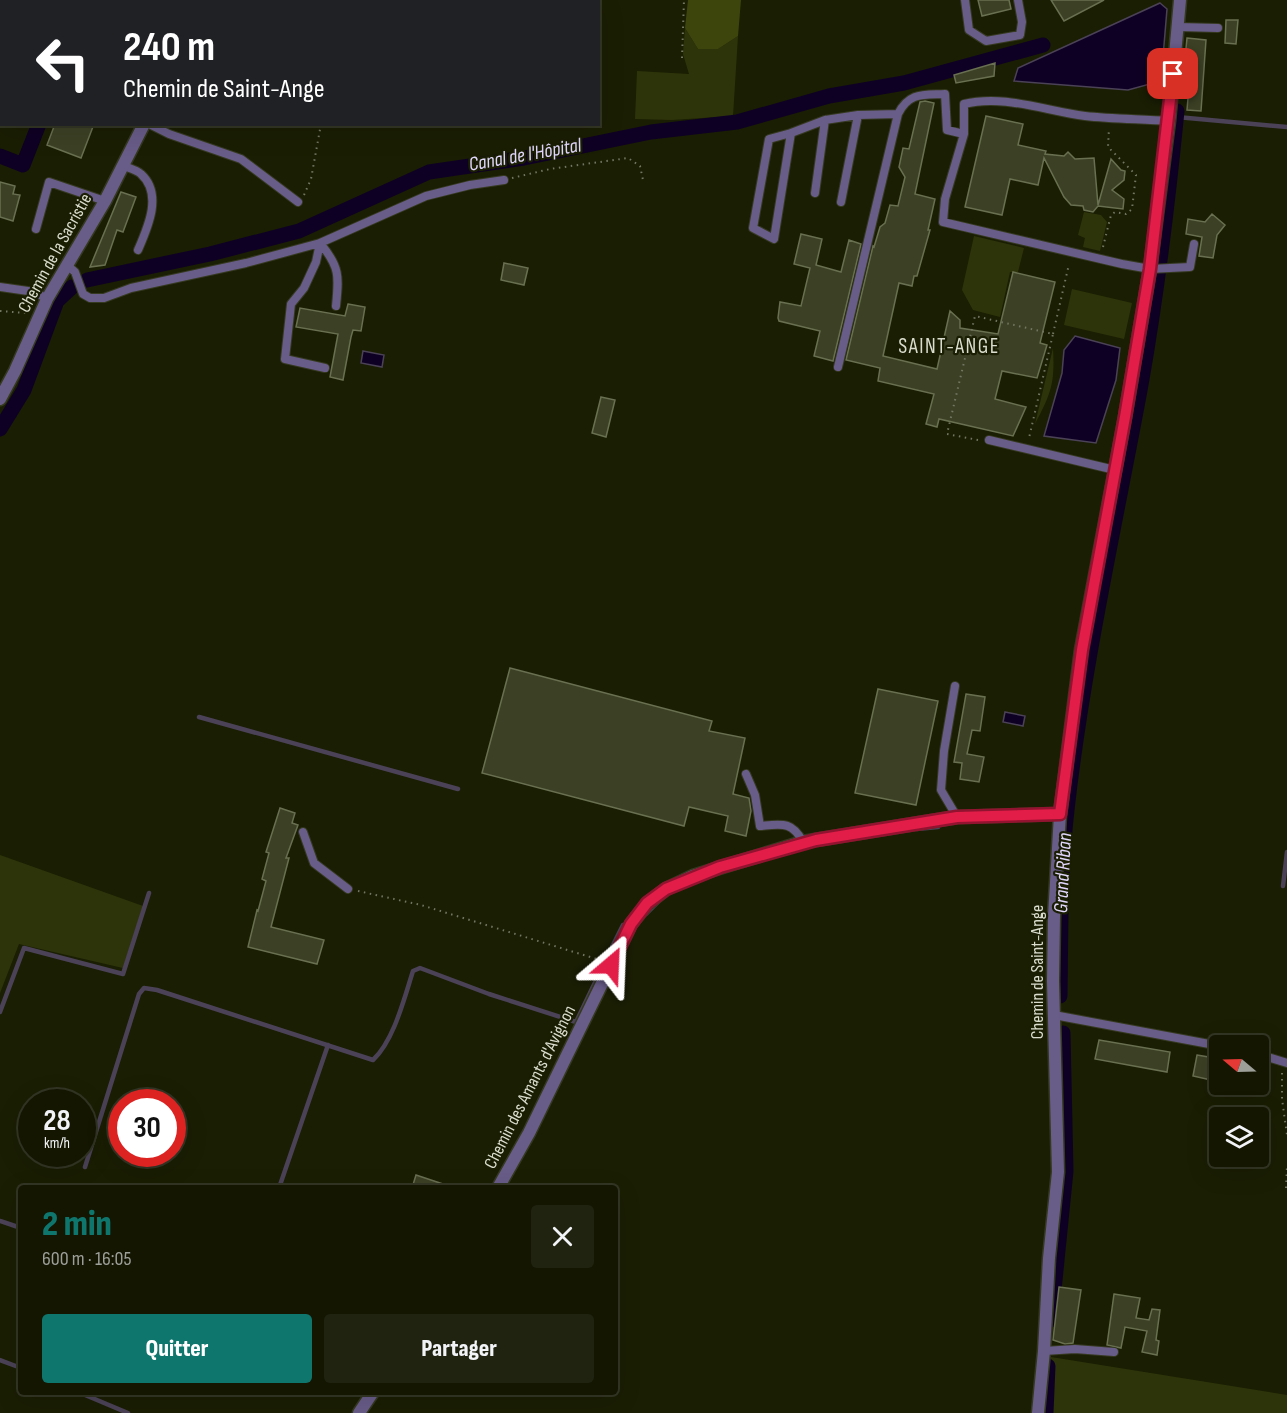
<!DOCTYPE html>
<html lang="fr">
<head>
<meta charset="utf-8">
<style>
	body { margin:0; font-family:"Sofia Sans Condensed",sans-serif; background:#212311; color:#f1f3f6; height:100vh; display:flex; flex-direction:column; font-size:22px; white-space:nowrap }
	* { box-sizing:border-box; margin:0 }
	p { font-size:20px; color:#9d9f99 }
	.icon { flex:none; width:33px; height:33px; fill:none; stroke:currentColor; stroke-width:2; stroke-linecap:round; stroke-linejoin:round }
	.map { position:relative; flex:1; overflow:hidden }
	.drawer { position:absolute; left:18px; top:1185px; width:600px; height:210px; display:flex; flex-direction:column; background:#141602; border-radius:6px; box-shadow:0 6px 24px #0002,0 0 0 2px #333524 }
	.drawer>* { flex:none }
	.guide { position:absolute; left:0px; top:0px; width:600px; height:126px; box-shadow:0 6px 24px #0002,0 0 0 2px #333524; background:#202124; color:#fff; overflow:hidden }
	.needle { width:39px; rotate:289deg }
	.tools { position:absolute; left:1209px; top:1035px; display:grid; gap:12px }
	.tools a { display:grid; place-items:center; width:60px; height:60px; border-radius:6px; background:#141602; box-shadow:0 6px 24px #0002,0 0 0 2px #333524; font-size:30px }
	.speed { position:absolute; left:18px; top:1089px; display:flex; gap:12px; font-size:30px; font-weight:700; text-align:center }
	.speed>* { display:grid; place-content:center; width:78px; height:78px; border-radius:50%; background:#141602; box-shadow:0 6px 24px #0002,0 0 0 2px #333524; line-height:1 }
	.speed small { font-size:15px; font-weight:400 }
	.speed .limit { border:9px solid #d22; background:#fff; color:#111 }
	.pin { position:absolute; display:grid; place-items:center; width:51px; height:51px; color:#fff; margin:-26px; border-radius:12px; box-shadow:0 3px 9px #0006 }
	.me { position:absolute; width:66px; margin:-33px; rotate:26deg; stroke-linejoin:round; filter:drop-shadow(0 0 4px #0008) }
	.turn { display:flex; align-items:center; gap:21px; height:126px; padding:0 24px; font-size:27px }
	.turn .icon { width:78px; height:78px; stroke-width:2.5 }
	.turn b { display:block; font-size:42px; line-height:51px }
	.round { display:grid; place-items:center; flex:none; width:63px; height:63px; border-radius:6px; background:#212311 }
	.head { display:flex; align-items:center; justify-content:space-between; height:102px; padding:0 24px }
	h1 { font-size:36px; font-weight:800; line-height:45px; color:#0f766e }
	.cta { display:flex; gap:12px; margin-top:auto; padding:12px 24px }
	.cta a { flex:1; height:69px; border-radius:6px; background:#0f766e; color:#fff; font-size:24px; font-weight:800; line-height:69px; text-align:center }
	.cta a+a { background:#212311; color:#f1f3f6 }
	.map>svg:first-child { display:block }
	.green { fill:#2e340a }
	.forest { fill:#3e450c }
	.water { fill:#0e0024; stroke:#4b4257; stroke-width:1.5 }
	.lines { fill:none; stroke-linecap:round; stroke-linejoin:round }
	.stream { stroke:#4b4257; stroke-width:4.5 }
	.canal { stroke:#0e0024; stroke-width:15 }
	.building { fill:#3c4125; stroke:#696f51; stroke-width:1.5 }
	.lane-casing { stroke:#35391f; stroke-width:10 }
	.street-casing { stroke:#35391f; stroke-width:15 }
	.path { stroke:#737661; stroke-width:2; stroke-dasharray:1.5 4.5; stroke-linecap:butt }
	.lane { stroke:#685c88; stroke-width:8 }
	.street { stroke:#685c88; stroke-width:12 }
	.route-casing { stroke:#92132f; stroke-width:15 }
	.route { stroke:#e11d48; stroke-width:10 }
	.labels { text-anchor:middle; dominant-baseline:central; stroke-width:4.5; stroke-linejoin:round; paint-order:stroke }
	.street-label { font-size:18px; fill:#daddcd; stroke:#1a1e03 }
	.water-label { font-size:20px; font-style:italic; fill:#e1d7fc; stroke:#1a1e03 }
	.quarter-label { font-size:21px; letter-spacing:1.5px; fill:#daddcd; stroke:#1a1e03 }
</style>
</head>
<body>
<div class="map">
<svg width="1287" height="1413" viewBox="0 0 1287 1413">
	<rect width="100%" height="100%" fill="#1a1e03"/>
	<!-- green -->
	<path class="green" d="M685,28L698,49H718L738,36L733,116L672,120L635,119L637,71L689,74L683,54Z
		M1084,212L1101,215L1107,222L1100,251L1083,247L1085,238L1078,235Z
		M974,236L1024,248L1018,272H1010L1000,317L973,310L962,290Z
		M1072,289L1132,303L1124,339L1064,325Z
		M1053,348C1055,384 1051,393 1035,424Z
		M0,855L143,906L123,968L19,944L0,993Z
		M1051,1357L1287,1395V1413H1046Z"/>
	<!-- forest -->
	<path class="forest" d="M688,0H741L738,36L718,49H698L685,28Z"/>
	<!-- water -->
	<path class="water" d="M1160,3L1167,9L1161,81L1128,90L1014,81L1018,68Z
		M1075,336L1120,348L1116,380L1096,443L1044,436L1062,373L1064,350Z
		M363,351L384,355L382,367L361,363Z
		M1005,712L1025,716L1023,726L1003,722Z"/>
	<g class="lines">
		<!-- stream -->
		<path class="stream" d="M1177,117L1287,127
			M199,717L458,789
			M917,829L938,827
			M1283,886L1287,852
			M646,914L659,901
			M609,953L623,925
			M0,1012L24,948L123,974L149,893
			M85,1167L139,994L144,988L157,990L373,1060C394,1040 404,999 413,971L420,968L489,994L576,1022L600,972
			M279,1188L328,1045
			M0,1221L21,1228
			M0,1360L21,1368
			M78,1392L128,1413
			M353,1392L358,1394"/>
		<!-- canal -->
		<path class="canal" d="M89,2V0
			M0,156L23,165L39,124
			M87,280L210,254L299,231L429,172L524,158L651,132L737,122L829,96L904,83L1043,45
			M0,429L24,390L57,301L72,287
			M1060,996C1061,933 1060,872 1067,810C1083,667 1115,526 1141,385C1157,294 1168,203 1177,111
			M1051,1320L1066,1171L1063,1033
			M1046,1413L1048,1366"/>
	</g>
	<!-- building -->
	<path class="building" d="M978,0H1009L1011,9L982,16Z
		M1051,0H1104L1064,21Z
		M1226,20H1238L1236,44L1225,43Z
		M1187,38L1206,40L1201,111L1187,110L1188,98H1184L1187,60L1185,59Z
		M995,63L994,76L956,83L954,75Z
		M925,101L934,103L915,194L935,199L928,230H930L917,276H914L912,286L899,283L883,356L937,369L950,311L960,320V328L998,334L1013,272L1055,282L1040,343L1047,345L1037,378L1002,371L995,399L1026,407L1013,436L939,419L937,427L926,424L934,394L878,381L880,368L846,360L873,246L874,247L880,227L885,223L890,205L898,206L905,177L899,167L903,148L909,149L920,102Z
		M986,116L1023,124L1018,145L1046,151L1045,154L1064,156L1068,152L1075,159L1094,158L1098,205L1111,159L1121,170L1125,171L1124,180L1112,190L1124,199L1123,209L1098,206L1093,212L1084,210L1083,206L1071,205L1064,197L1044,158L1038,185L1010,179L1002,215L965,207Z
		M55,124H94L81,158L47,145Z
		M0,182L15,186L13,194L20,195L13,221L0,217Z
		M121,192L136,197L123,232L117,230L105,265L90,267Z
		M1212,214L1225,225L1217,235L1213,258L1199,256L1202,237L1186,234L1188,219L1205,222Z
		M801,234L822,239L816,265L841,272L849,240L861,244L833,361L814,356L820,331L779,321L778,318L780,302L801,306L810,268L794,264Z
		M504,263L528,268L524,285L501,280Z
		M348,304L365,307L361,331L353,330L351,337L343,380L330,377L338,334L296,327L300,308L345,316Z
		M601,397L615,400L606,437L592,433Z
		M510,668L712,721L709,731L745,738L733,794L749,798L751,811L746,836L725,831L728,816L689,807L684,826L482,773Z
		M878,689L938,701L916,805L855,793Z
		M966,694L985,697L980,731L972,730L967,754L984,757L979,782L960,779L962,763L954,762Z
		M280,808L295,813L292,823L298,825L286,858H289L271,927L324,940L317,964L248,947L257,910L258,911L266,881L262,879L269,853L266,852Z
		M1099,1040L1170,1052L1167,1072L1095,1059Z
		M1197,1055L1220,1059V1082L1193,1076Z
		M416,1175L449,1186L448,1188H412Z
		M1059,1287L1081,1290L1073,1343L1065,1344L1053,1340Z
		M1114,1294L1140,1298L1136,1318L1149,1320L1152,1309L1160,1310L1156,1340L1159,1341L1157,1355L1142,1352L1147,1331L1125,1327L1121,1348L1107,1345Z"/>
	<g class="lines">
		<!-- lane casing -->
		<g class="lane-casing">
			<path id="lane" d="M965,0L969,30L986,41L1020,35L1022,22L1018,0
				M125,2L126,0
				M1178,27L1218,28
				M1169,121C1141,119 1112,119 1085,116C1045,111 1004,94 964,104V134L945,199L943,222L1122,264L1150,269L1190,267L1194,244
				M149,124L169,134L241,159L298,202
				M791,133L769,139L753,228L774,239L791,133L825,120
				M124,166C129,168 137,170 141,174C163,194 148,227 138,250
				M815,193L825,120L858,115L898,114C909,92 923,95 945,94L947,130L964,134
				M841,202L858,115
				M36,229L49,182L105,201
				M320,243L316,262L304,288L291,304L285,359L325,368
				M320,243C340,267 339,276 336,306
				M67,265L75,272L83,294L90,298H104L131,288L246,263L320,243L426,196L470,185L504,180
				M0,287L35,292L47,299
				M838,367L898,114
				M989,440L1115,470
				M955,686L944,751L941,790L957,817
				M746,774L755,795L760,826C782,824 792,821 803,842
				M303,832L314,863L348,889
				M1054,1015L1220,1046
				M1258,1054L1287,1063
				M1044,1351L1075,1349L1114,1352"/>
		</g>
		<!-- street casing -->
		<g class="street-casing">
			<path id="street" d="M201,2L202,0
				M0,399L15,371L47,299L105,201L144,124
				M498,1188L529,1133L631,924L647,904L666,889L693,876L803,842L957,817L1060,814
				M359,1413L373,1392
				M1038,1413L1044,1351L1049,1258L1058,1172L1053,981L1054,916L1060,814L1081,650L1125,417L1150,269L1169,121L1180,0"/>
		</g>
		<!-- path -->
		<path class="path" d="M682,58L684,0
			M512,178L550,169L628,158L640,166L643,180
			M304,195L311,179L321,124
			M1103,247L1111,215L1115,212L1126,214L1132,209L1136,175L1108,147L1109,128
			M0,311L26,313
			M1053,334L1069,264
			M978,440L947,434L975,316L1053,334L1029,438
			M358,891L421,905L600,960
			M1282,1073V1099L1287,1135
			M1286,1188L1287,1166"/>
		<!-- lane -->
		<use href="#lane" class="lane"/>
		<!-- street -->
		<use href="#street" class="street"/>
	</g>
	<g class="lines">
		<!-- route casing -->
		<g class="route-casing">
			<path id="route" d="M611,965L631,924L647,903L666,889L720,867L816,840L957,817L1060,814L1082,650L1125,417L1150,269L1173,74"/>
		</g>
		<!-- route -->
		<use href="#route" class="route"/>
	</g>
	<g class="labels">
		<!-- street labels -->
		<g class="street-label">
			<text transform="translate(55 253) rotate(-61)">Chemin de la Sacristie</text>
			<text transform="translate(1037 972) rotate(-90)">Chemin de Saint-Ange</text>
			<text transform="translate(530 1087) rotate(-63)">Chemin des Amants d'Avignon</text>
		</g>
		<!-- water labels -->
		<g class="water-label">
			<text transform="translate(525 155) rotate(-10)">Canal de l'Hôpital</text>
			<text transform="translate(1063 873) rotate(-87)">Grand Riban</text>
		</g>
		<!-- quarter labels -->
		<g class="quarter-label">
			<text x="949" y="346">SAINT-ANGE</text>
		</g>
	</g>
</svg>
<div class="tools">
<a><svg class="needle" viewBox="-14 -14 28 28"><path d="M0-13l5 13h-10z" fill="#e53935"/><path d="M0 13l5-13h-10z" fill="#9d9f99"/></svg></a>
<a><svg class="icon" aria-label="layers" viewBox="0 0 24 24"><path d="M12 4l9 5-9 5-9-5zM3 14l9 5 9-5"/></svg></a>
</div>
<div class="speed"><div>28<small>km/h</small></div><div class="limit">30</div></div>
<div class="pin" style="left:1173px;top:74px;background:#d93025"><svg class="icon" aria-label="arrive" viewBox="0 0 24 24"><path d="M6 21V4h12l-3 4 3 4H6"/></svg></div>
<svg class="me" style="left:611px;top:965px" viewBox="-20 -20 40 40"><path d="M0-17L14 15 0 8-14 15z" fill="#e11d48" stroke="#fff" stroke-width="4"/></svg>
<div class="guide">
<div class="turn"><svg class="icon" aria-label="left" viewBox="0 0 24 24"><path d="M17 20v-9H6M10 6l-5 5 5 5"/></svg><div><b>240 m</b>Chemin de Saint-Ange</div></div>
</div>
<section class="drawer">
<div class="head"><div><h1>2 min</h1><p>600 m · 16:05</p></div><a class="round"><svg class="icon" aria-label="close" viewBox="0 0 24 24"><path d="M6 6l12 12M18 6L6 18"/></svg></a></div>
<div class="cta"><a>Quitter</a><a>Partager</a></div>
</section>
</div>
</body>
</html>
